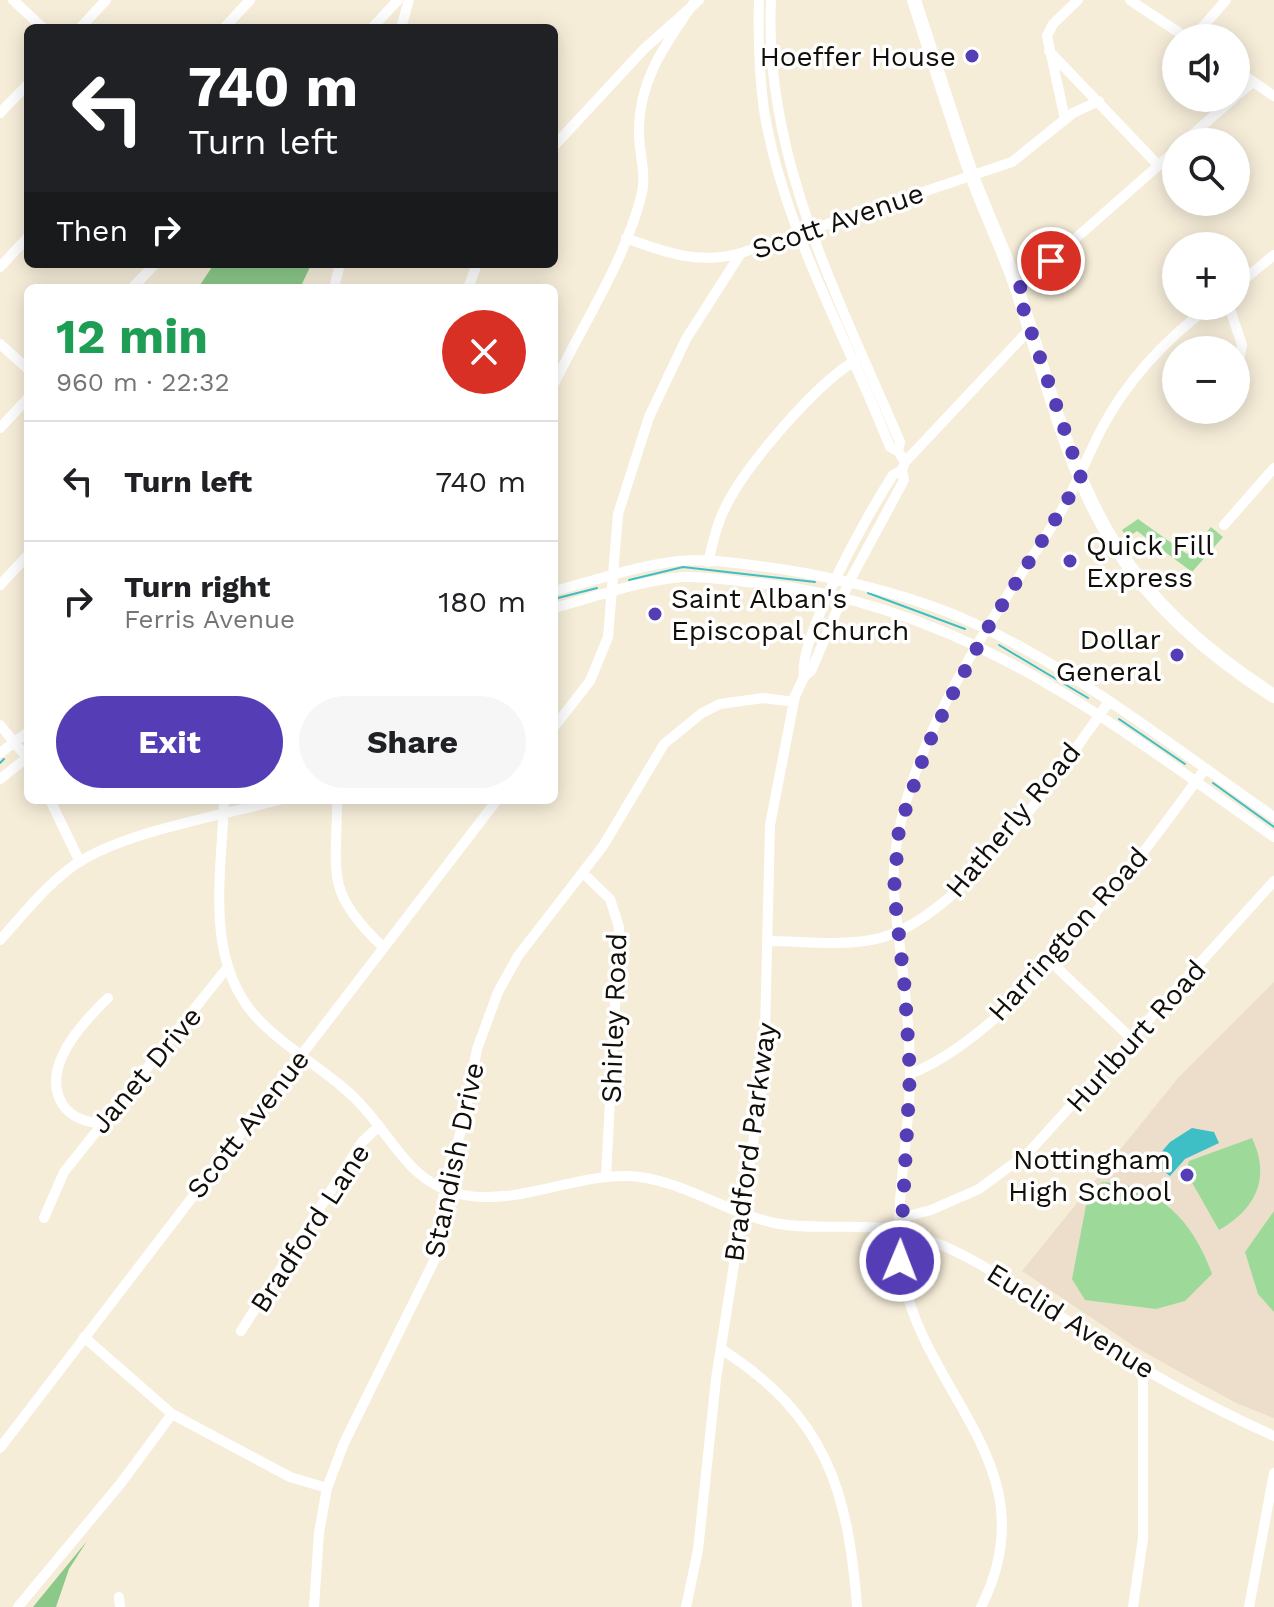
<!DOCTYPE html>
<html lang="en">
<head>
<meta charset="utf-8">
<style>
	body { margin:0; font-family:"Work Sans",sans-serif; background:#f6f6f6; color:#202124; height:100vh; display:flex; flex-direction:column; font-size:30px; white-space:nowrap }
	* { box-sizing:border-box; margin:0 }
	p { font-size:26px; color:#757577 }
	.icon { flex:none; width:44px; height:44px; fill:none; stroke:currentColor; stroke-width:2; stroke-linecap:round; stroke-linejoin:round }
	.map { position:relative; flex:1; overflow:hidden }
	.side { position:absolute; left:24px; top:284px; width:534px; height:520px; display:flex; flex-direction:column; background:#fff; border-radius:12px; box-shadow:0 4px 20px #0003 }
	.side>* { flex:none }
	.top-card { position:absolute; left:24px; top:24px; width:534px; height:244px; border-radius:12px; box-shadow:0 4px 20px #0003; background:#202124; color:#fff; overflow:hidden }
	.fabs { position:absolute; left:1162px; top:24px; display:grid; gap:16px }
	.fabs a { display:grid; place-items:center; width:88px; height:88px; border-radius:50%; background:#fff; box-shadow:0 4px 20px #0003; font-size:40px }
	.pin { position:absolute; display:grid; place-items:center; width:68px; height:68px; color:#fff; margin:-34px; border:4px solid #fff; border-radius:50%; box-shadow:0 2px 8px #0007 }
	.me { position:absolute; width:88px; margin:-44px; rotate:1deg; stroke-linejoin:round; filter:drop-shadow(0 0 6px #0008) }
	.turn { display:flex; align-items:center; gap:28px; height:168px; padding:0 32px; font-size:36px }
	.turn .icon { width:104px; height:104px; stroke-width:2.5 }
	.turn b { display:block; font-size:56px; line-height:68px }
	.then { display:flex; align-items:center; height:76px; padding:0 32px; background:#0003; gap:16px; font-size:30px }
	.round { display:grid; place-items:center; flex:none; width:84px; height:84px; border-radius:42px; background:#f6f6f6 }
	.head { display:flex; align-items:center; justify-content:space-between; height:136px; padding:0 32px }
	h1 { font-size:48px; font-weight:700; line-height:60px; color:#1e9e55 }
	.action { display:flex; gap:16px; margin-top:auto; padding:16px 32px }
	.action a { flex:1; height:92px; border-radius:48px; background:#543db5; color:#fff; font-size:32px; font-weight:700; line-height:92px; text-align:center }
	.action a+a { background:#f6f6f6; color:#202124 }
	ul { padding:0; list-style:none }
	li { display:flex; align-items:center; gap:24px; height:120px; padding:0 32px; border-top:2px solid #e0e0e0 }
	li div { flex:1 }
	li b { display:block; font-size:30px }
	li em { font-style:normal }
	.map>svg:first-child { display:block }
	.education { fill:#ecdeca }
	.green { fill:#9dda9a }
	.forest { fill:#8bc989 }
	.water { fill:#3dbfc5 }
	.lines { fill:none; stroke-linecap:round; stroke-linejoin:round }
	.stream { stroke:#3dbfc5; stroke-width:2 }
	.minor { stroke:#fff; stroke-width:10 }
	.major { stroke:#fff; stroke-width:14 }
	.route { stroke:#543db5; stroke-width:14; stroke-dasharray:0 25.2 }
	.poi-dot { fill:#543db5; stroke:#fff; stroke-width:3 }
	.labels { text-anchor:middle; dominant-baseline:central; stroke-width:7; stroke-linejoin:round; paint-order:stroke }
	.poi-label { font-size:28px; fill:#120f09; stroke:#fff; text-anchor:end }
	.street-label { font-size:28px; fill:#120f09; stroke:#fff }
</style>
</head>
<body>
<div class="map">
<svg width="1274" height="1607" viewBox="0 0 1274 1607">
	<rect width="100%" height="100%" fill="#f6edd9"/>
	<!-- education -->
	<path class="education" d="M1274,982V1418L1236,1403L1135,1347L1022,1271L1178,1078Z"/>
	<!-- green -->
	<path class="green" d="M1138,519L1187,554L1211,527L1223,537L1192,572L1137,531L1127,538L1122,530Z
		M1252,1138C1271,1178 1256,1209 1219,1230L1186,1172L1189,1161Z
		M1103,1182C1160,1185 1194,1223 1212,1274L1185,1301L1156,1309L1085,1300L1072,1279L1089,1190Z
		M1274,1211V1312L1258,1294L1245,1252Z"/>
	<!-- forest -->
	<path class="forest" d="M214,264H310L311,265L300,288H198Z
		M87,1541L69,1569L56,1607H33Z"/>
	<!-- water -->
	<path class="water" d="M1192,1128L1214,1132L1219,1143L1185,1159L1170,1176L1158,1167V1156L1170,1142Z"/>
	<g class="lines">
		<!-- stream -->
		<path class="stream" d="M629,580L683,567L815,582
			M868,593L965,629
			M554,599L597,588
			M999,645L1088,698
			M1119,719L1185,764
			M0,763L4,759
			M1213,783L1274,827"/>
		<!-- minor -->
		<path class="minor" d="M13,0L43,28
			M759,0C758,37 759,73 764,110C783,228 847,337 890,447L898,451L905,462
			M771,0C763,157 840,301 900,442L898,451
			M1130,0L1187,38
			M80,28L106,0
			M224,28L250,0
			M372,28L398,0
			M401,28L409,0
			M1193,38L1226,0
			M1049,51L1158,165
			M1236,70L1274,96
			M1236,96L1253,82
			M0,113L28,84
			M1065,119L1047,36L1053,24L1078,0
			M1184,142L1234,98
			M554,146L644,49L699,0
			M626,238C666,253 700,265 741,253
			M0,267L28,237
			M1236,286L1274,255
			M132,288L155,264
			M334,288L340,264
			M468,288L477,264
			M1017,290L1176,150
			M1229,306L1242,345L1236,376
			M0,344L28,369
			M554,384C583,324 624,262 641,197C647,177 640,157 639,136C637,83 664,46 693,4
			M0,428L28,398
			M1224,525L1274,468
			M708,562C713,543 716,525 725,508C745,466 818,381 858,359
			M0,585L28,555
			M554,591C594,581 636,566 678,561C711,558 748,565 781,569C837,578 892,591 945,611C1062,657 1171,746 1274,817
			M554,608C595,597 641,580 684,577C708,576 733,581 757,583C963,604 1111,722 1274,837
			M804,677C797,639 870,511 893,475L902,470
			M0,725L28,759
			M554,727L590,681L608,637L618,514L649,417L686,339L741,253L1012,162L1073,113L1099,101
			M0,753L28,732
			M0,779L28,757
			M50,800L80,862
			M224,800C222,873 203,961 258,1019C289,1052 333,1073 364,1108C394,1141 411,1183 459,1194C516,1207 572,1174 630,1176C681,1179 724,1212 774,1223C819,1232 867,1220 912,1234C973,1253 1021,1291 1074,1325C1137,1367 1205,1405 1274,1436
			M337,800C337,875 324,891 383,947
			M583,873L610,899L619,927L606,1177
			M0,940C22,916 43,889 69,869C115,833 220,816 279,800
			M767,941C801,941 837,946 871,940C958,926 1058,773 1108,703
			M1050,961L1133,1040
			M910,1074C1015,1033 1138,860 1205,769
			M101,1123C87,1123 71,1117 63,1105C39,1068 83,1022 108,998
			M44,1218L64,1172L227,968
			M901,1218L931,1210L979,1189L1029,1152L1274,881
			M241,1331L362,1142L379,1126
			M84,1337L172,1414L290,1477L327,1488
			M721,1349C826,1416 848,1490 857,1607
			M0,1448L497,800
			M119,1597L120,1607
			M18,1607L121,1483L172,1414
			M314,1607L319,1533L327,1488L344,1443L438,1253L445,1180L463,1125L477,1049L498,992L518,956L603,846L664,744L702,713L720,704L763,698L794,702
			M686,1607L698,1550L716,1379L764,1073L770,825L795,696L804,677L811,671L849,582L904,480L902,470L905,462L1030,329
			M981,1607C1050,1471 929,1398 904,1282C890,1216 910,1143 910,1076C910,1033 905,990 900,948C897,917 891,886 895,855C910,737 991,621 1054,523C1074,493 1085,460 1102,428C1128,379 1166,339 1210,306
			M1133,1607L1143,1538V1368
			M1249,1607L1274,1473"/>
		<!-- major -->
		<path class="major" d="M914,0C933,58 951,116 971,173C984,209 1001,244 1014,280C1045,369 1065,467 1116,547C1155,609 1213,657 1274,696"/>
	</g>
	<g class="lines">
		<!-- route -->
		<path class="route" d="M900,1261L910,1074L905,991L894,890L899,829L927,747L950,699L986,631L1081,478L1017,290L1051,261"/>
	</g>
	<!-- markers -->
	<g class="poi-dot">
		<circle cx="972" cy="56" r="8"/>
		<circle cx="1070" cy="561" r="8"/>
		<circle cx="655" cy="614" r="8"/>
		<circle cx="1177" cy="655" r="8"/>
		<circle cx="1187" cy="1175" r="8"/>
	</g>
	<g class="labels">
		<!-- poi labels -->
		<g class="poi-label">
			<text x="956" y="56">Hoeffer House</text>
			<text x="1086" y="545" text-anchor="start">Quick Fill<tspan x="1086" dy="32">Express</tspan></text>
			<text x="671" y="598" text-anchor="start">Saint Alban's<tspan x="671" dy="32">Episcopal Church</tspan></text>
			<text x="1161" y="639">Dollar<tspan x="1161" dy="32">General</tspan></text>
			<text x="1171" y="1159">Nottingham<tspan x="1171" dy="32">High School</tspan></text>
		</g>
		<!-- street labels -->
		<g class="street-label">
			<text transform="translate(838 221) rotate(-19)">Scott Avenue</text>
			<text transform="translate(1013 820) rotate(-50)">Hatherly Road</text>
			<text transform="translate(1068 934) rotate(-48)">Harrington Road</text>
			<text transform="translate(614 1018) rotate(-88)">Shirley Road</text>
			<text transform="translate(1136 1036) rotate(-48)">Hurlburt Road</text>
			<text transform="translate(146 1070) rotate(-50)">Janet Drive</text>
			<text transform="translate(248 1124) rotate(-52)">Scott Avenue</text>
			<text transform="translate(750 1142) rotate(-82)">Bradford Parkway</text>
			<text transform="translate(454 1160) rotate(-78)">Standish Drive</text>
			<text transform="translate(310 1228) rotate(-57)">Bradford Lane</text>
			<text transform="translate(1071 1321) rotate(32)">Euclid Avenue</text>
		</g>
	</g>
</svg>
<div class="fabs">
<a><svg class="icon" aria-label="sound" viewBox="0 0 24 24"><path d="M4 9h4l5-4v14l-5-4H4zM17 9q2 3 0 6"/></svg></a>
<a><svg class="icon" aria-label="search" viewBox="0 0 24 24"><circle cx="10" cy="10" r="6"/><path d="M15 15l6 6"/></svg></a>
<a>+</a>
<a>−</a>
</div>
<div class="pin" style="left:1051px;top:261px;background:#d93025"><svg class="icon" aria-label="arrive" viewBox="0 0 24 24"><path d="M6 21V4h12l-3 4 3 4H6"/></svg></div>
<svg class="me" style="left:900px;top:1261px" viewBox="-20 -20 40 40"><circle r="17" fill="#543db5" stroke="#fff" stroke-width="3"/><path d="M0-11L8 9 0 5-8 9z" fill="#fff"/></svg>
<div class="top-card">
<div class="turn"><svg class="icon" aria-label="left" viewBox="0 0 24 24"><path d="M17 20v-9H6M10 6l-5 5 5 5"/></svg><div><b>740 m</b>Turn left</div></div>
<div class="then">Then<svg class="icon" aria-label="right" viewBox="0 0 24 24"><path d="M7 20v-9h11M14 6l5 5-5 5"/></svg></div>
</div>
<section class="side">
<div class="head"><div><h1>12 min</h1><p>960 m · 22:32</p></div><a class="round" style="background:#d93025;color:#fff"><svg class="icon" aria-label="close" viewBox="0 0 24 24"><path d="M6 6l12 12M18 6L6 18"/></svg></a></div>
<ul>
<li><svg class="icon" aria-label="left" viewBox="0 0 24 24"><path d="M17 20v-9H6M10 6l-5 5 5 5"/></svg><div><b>Turn left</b></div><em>740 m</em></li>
<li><svg class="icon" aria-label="right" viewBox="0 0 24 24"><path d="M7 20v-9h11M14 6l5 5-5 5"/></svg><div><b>Turn right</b><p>Ferris Avenue</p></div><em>180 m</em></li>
</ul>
<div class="action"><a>Exit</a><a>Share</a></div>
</section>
</div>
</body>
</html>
